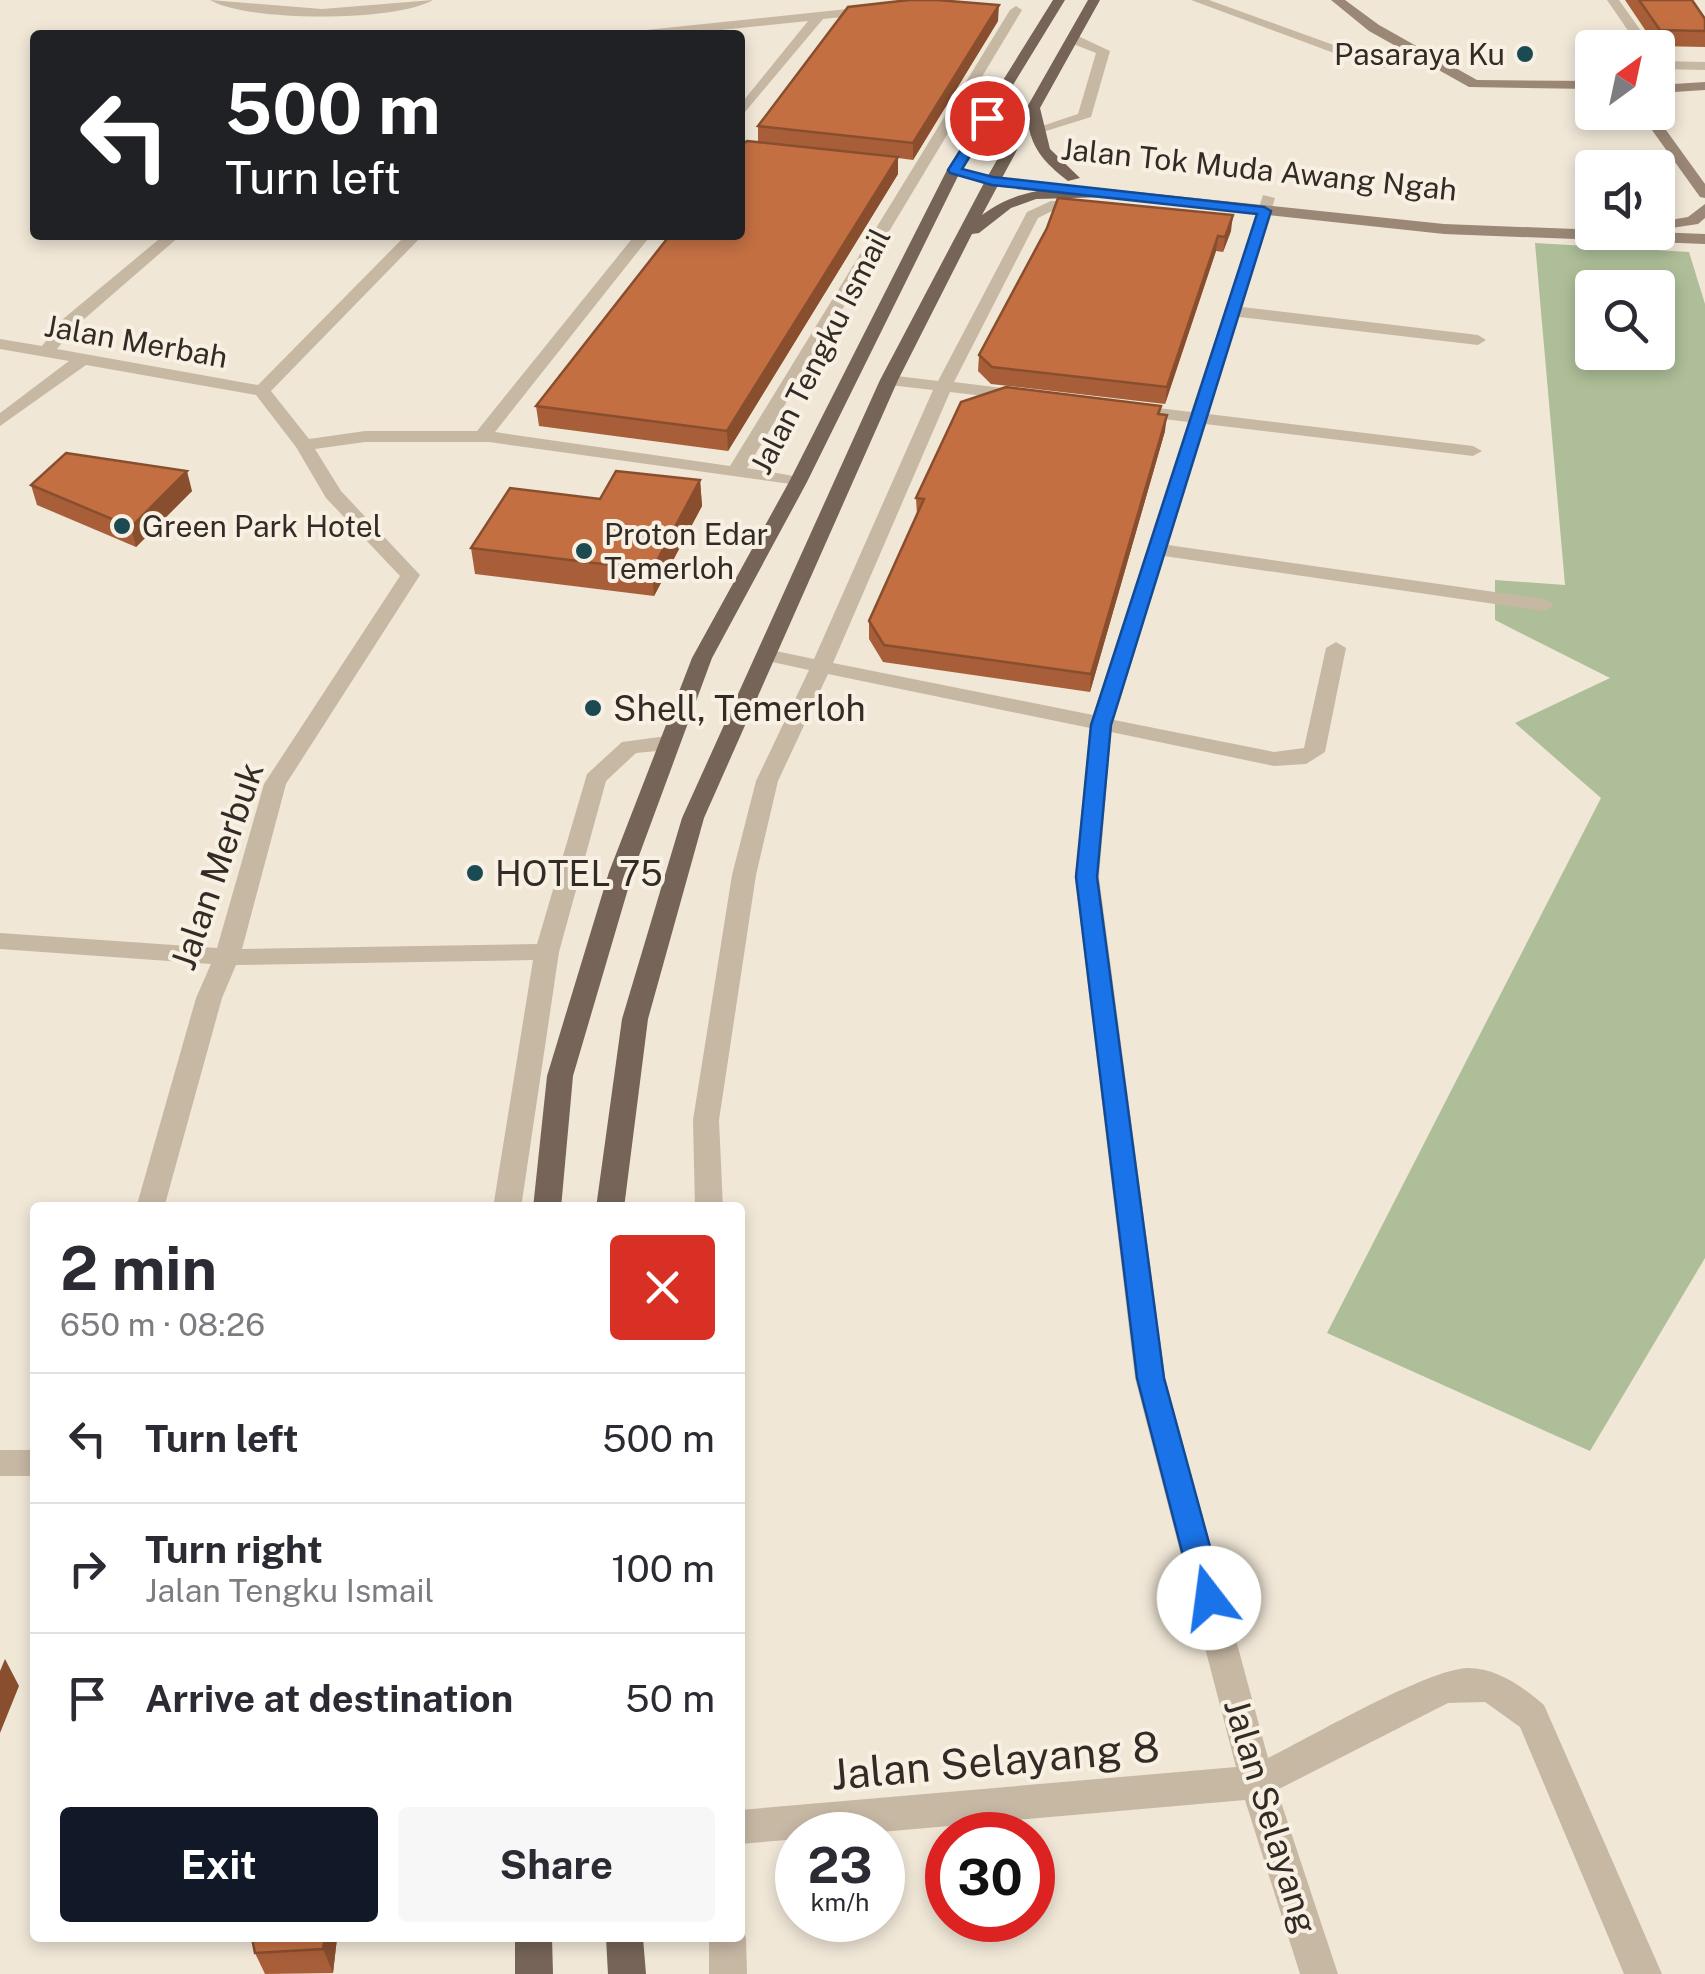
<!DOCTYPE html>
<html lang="en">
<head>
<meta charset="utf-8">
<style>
	body { margin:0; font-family:"Public Sans",sans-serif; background:#f7f7f7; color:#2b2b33; height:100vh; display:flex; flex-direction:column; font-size:38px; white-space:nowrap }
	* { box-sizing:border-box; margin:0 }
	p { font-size:32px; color:#7c7c81 }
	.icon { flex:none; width:55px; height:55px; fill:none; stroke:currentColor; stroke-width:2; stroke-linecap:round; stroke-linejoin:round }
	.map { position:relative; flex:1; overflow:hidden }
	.details { position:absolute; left:30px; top:1202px; width:715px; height:740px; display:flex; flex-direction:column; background:#fff; border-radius:10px; box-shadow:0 5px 15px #0003 }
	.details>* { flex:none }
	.guide { position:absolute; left:30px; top:30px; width:715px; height:210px; border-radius:10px; box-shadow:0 5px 15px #0003; background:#202124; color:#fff; overflow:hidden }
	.needle { width:65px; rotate:33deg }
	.fabs { position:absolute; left:1575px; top:30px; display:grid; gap:20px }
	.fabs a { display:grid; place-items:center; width:100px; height:100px; border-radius:10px; background:#fff; box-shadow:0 5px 15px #0003; font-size:50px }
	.speed { position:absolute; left:775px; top:1812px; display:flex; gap:20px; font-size:50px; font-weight:700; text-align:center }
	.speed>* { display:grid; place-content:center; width:130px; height:130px; border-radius:50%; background:#fff; box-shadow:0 5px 15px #0003; line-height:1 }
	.speed small { font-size:25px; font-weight:400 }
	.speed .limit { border:15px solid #d22; background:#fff; color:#111 }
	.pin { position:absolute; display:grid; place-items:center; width:85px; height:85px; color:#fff; margin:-42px; border:5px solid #fff; border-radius:50%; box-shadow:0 2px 10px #0007 }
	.me { position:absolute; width:110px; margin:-55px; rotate:345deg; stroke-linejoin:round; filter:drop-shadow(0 0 8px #0008) }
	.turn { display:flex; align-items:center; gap:35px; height:210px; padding:0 30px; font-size:45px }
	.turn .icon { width:130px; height:130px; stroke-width:2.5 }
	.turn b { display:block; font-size:70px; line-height:85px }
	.round { display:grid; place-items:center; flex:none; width:105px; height:105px; border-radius:10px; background:#f7f7f7 }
	.headline { display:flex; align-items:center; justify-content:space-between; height:170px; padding:0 30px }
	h1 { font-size:60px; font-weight:700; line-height:75px }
	.primary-button { display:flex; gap:20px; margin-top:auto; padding:20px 30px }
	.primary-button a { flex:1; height:115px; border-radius:10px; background:#111827; color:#fff; font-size:40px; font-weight:700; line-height:115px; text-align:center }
	.primary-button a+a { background:#f7f7f7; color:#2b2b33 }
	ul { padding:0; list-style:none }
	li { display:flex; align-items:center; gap:30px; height:130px; padding:0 30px; border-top:2px solid #e1e1e2 }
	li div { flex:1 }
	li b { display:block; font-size:38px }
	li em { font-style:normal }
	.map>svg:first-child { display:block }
	.green { fill:#adbe98; fill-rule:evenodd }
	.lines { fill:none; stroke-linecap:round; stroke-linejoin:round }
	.minor { fill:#c7b8a4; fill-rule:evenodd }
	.secondary { fill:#9b8775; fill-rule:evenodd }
	.primary { fill:#756457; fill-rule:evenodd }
	.wall { fill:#a85f39 }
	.shaded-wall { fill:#884e2e }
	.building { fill:#c36f42; stroke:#884e2e; stroke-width:2.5 }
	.route { fill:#1a73e8; stroke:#114b97; stroke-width:2.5 }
	.poi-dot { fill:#1c4a53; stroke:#f8f1e3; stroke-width:4 }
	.labels { text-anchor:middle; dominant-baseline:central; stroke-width:8; stroke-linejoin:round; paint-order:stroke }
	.far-poi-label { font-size:30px; fill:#332b25; stroke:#f8f1e3; text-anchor:start }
	.far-street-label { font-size:30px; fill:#332b25; stroke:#f8f1e3 }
	.poi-label { font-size:35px; fill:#332b25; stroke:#f8f1e3; text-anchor:start }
	.street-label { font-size:35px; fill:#332b25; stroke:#f8f1e3 }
	.near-street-label { font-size:42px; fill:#332b25; stroke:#f8f1e3 }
</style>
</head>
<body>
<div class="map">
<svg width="1705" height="1974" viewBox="0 0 1705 1974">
	<rect width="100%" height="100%" fill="#f0e7d7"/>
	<!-- green -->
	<path class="green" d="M1535,243L1689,252L1705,304V1258L1590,1451L1327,1333L1601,798L1515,723L1610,678L1495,620V580L1565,585ZM1592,288H1658V352H1592Z"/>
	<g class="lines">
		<!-- minor -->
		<path class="minor" d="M210,0L322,9L433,0C396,22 247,22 210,0Z
			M1191,0H1209L1378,61L1428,54L1435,58L1377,69Z
			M1607,0H1619L1653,48H1640Z
			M876,6L880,7V13L823,19L740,118V105L808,21L673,35H630L636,31Z
			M1016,6L1022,10L747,468L805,478V486L489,442H365L315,449L341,491L420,575L286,784L242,949L537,944L587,774L622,742L667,736L678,743L667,750L636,753L606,781L559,952L521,1208H493L533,960L236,965L222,998L164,1208H136L196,998L211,964L0,949V933L217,948L264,784L400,576L326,498L296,447L256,395L86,365L0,426V413L69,361L0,349V339L42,346L63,319L164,235H181L75,327L57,349L258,385L406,235H423L271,391L309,439L365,431H477L635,235H651L495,432L730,466L1010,10Z
			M1068,36H1078L1110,51L1091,117L1030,136V130L1078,114L1096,53L1068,42Z
			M1658,61L1705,62V70L1658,69Z
			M1263,195L1275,198L1242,307L1478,335L1486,340L1478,345L1239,317L1208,414L1473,446L1482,451L1473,456L1205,424L1168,545L1544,599L1554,605L1544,611L1164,556L1114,720L1274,752L1304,748L1326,648L1336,642L1346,648L1325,752L1306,764L1274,766L1111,732L1099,877L1165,1378L1268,1758C1311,1737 1427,1669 1468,1668C1497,1668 1523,1687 1544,1705L1662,1974H1624L1520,1727L1485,1702L1448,1703L1277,1790L1338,1974H1300L1245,1800L846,1835H798V1839L740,1844V1810L1236,1767L1135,1378L1075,877L1090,728L828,674L778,781L756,875L719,1120L723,1208H695L693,1120L732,875L756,781L809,670L759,659L756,655L766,649L814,659L933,390L889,385L880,380L889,375L938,381L1027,212L1051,201L1092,202V208L1054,210L1038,218L954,382L1026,391L1035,396L1026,401L950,392L833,663L1093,715L1188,422L1125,414L1116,409L1125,404L1191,412Z
			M0,1450H35V1476H0Z
			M740,1925L746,1938L747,1974H709V1938H740Z"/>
		<!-- secondary -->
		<path class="secondary" d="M1331,0H1345L1379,25L1477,80L1592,81V89L1469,87L1369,31Z
			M1705,82V90L1658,93V85Z
			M1639,112H1653L1705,184V198L1700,197Z
			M954,166L993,177L1444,224L1705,234V244L1444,234L992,185L949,173L947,170Z
			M1705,204V218L1698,224L1658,230V222L1688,217Z"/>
		<!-- primary -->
		<path class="primary" d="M1053,0H1065L961,170L807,482L712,658L633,872L573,1076L561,1208H533L547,1076L609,872L692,658L789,482L947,170Z
			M1088,0H1100L1040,108L1050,149L1080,178L1068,181C1049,166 1034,153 1029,128L982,215C1020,186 1061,187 1107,189L1114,193L1107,197L1036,199L1011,208L979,233L972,234L898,380L704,818L648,1019L624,1208H596L622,1019L682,818L880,380L985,181Z
			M515,1938H552L553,1974H515Z
			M606,1938H643L646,1974H608Z"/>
	</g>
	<!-- wall -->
	<path class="wall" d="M1625,0H1692L1705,19V47L1656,46Z
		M998,21L913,160L898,158V174L728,451L539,426L536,406L758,142V126Z
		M1047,228L1231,231L1223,252L1216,251L1165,404L991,384L978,371L979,355Z
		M1161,406L1160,414L1165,431L1090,692L883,662L869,639V621L917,515L916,498Z
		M700,480L702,506L654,596L475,574L471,548L600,499Z
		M31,485L192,491L136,547L37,505Z
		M252,1938H337L333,1973L265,1974L255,1953Z"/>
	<!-- shaded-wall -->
	<path class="shaded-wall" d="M999,5L998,21L913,160V143Z
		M898,157V174L728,451L727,431Z
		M1233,215L1231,231L1223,252L1225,237Z
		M1218,236L1216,251L1165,404L1167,387Z
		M1167,415L1165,431L1090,692L1091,674Z
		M187,471L192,491L136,547L131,527Z
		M700,480L702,506L654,596L652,570Z
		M5,1659L19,1686L0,1733V1671Z
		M325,1938H337L333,1973L323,1949Z"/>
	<!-- building -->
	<path class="building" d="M909,0H937L999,5L913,143L758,126L848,7Z
		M1639,0H1692L1705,19V31L1660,30Z
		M747,141L898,157L727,431L536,406L670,235H740V146Z
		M1058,198L1233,215L1225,237L1218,236L1167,387L992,367L979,355L1047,228Z
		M1006,387L1161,406L1158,414L1167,415L1091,674L884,645L869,621L924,499L916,498L961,402Z
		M66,453L187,471L131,527L31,485Z
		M616,471L700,480L652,570L471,548L510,488L600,499Z
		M252,1938H325L323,1949L255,1953Z"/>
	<!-- route -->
	<path class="route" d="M987,115L993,118L962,169L993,177L1264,207L1271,211L1111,725L1097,877L1164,1378L1224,1598L1219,1608L1209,1612L1198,1608L1194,1598L1137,1378L1076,877L1091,725L1257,214L992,185L950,173L948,170L981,118Z"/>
	<!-- markers -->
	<g class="poi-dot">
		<circle cx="1525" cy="54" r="10"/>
		<circle cx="122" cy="526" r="10"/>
		<circle cx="584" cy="551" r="10"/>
		<circle cx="593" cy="708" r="10"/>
		<circle cx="475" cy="873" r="10"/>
	</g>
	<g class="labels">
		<!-- far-poi labels -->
		<g class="far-poi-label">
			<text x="1505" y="54" text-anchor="end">Pasaraya Ku</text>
			<text x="142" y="526">Green Park Hotel</text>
			<text x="604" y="534">Proton Edar<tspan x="604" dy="34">Temerloh</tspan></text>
		</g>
		<!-- far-street labels -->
		<g class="far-street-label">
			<text transform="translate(1259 169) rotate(6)">Jalan Tok Muda Awang Ngah</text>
			<text transform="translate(136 341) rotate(10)">Jalan Merbah</text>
			<text transform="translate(820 351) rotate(-63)">Jalan Tengku Ismail</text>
		</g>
		<!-- poi labels -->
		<g class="poi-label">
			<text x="613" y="708">Shell, Temerloh</text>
			<text x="495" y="873">HOTEL 75</text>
		</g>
		<!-- street labels -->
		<g class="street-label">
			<text transform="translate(217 866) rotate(-71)">Jalan Merbuk</text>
			<text transform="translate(1271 1816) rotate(73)">Jalan Selayang</text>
		</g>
		<!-- near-street labels -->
		<g class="near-street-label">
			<text transform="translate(995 1760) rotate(-5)">Jalan Selayang 8</text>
		</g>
	</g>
</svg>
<div class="fabs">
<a><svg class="needle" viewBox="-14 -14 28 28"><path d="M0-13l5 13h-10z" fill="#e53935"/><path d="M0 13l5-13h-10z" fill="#7c7c81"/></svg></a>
<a><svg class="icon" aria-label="sound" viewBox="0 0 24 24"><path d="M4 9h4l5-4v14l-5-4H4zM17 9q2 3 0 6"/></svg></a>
<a><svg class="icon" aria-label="search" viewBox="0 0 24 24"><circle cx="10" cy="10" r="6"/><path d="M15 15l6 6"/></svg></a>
</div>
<div class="speed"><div>23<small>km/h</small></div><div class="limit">30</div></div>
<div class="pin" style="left:987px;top:118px;background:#d93025"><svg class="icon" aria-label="arrive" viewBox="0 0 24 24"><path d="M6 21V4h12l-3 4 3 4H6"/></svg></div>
<svg class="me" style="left:1209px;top:1598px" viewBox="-20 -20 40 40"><circle r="19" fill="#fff"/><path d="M0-13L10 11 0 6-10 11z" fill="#1a73e8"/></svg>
<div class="guide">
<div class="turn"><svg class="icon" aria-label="left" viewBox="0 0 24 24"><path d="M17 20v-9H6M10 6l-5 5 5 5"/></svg><div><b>500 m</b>Turn left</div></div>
</div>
<section class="details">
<div class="headline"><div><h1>2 min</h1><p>650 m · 08:26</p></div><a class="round" style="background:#d93025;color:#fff"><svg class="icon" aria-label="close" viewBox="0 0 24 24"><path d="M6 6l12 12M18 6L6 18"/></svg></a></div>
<ul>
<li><svg class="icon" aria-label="left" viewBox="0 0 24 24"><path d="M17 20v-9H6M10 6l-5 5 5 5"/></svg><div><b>Turn left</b></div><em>500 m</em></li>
<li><svg class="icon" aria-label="right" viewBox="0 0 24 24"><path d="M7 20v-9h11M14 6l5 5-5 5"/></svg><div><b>Turn right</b><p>Jalan Tengku Ismail</p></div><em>100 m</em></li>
<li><svg class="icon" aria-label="arrive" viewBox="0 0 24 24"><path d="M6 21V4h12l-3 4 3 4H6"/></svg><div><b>Arrive at destination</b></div><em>50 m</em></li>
</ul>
<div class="primary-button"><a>Exit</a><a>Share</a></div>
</section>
</div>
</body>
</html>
